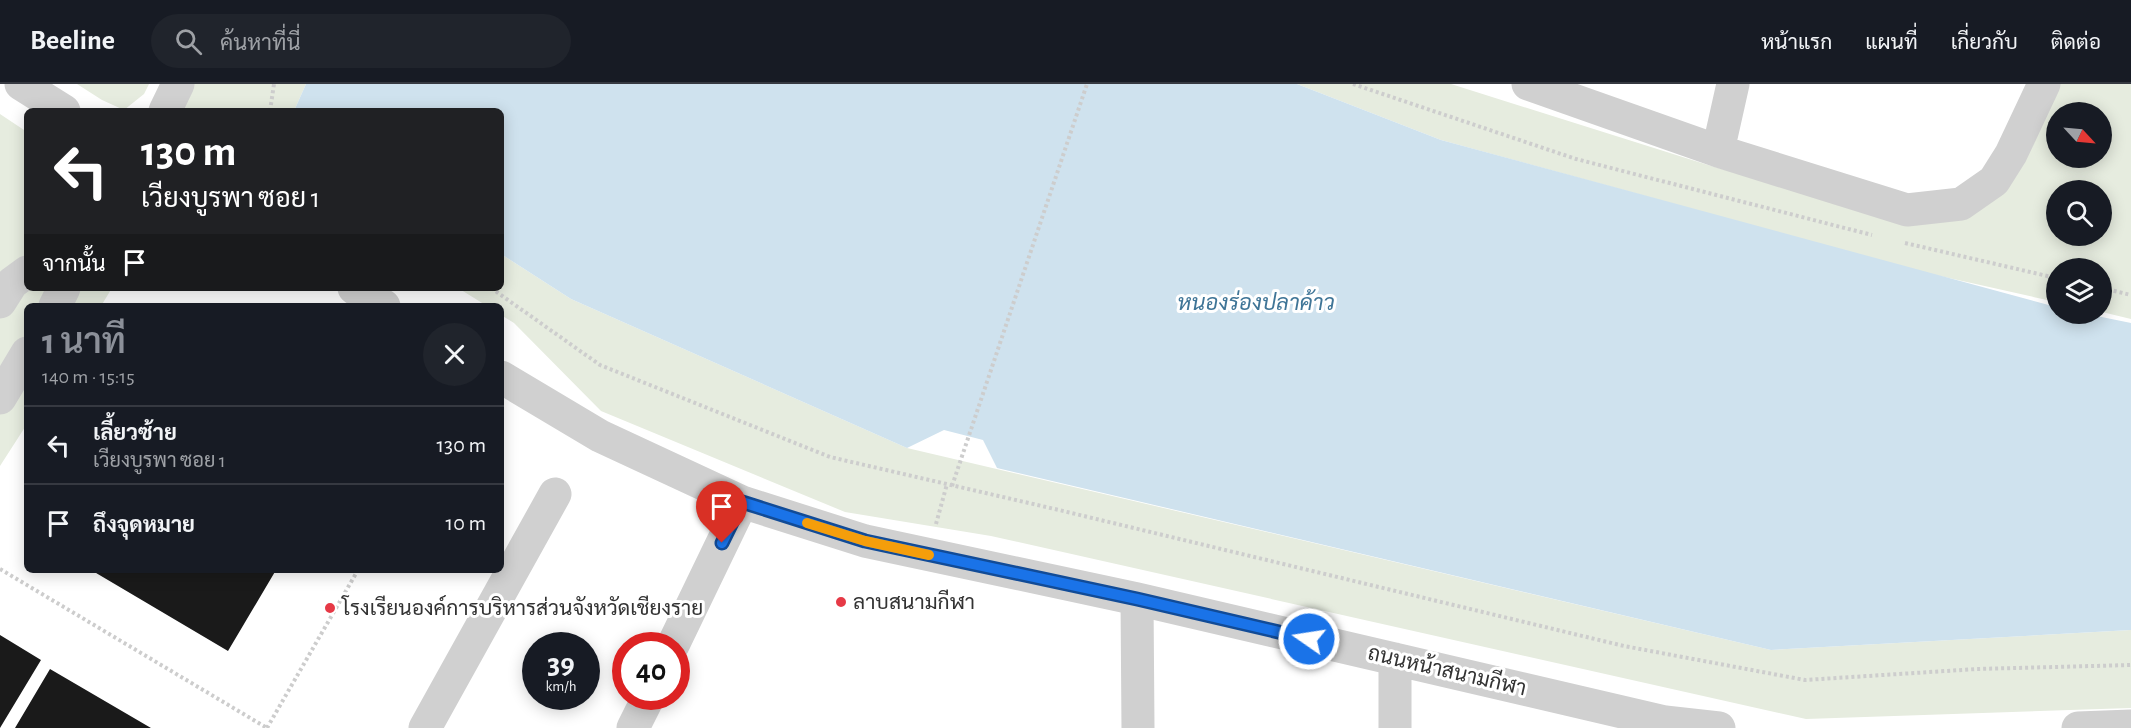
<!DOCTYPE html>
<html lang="th">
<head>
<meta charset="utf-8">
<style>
	body { margin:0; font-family:"Alegreya Sans",Sarabun,sans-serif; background:#20242c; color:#f1f3f6; height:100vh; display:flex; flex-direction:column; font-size:22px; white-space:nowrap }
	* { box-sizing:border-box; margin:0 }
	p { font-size:20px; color:#9ea1a6 }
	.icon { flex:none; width:33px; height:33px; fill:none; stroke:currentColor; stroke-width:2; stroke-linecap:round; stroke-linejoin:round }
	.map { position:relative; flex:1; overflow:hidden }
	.side { position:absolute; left:24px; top:219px; width:480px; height:270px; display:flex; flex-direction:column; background:#171b24; border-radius:9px; box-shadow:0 3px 15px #0003 }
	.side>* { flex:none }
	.hud { position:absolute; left:24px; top:24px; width:480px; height:183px; border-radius:9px; box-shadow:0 3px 15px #0003; background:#202124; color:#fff; overflow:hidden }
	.needle { width:39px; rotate:116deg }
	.fabs { position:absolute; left:2046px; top:18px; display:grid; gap:12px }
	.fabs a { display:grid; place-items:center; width:66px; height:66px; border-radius:50%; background:#171b24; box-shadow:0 3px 15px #0003; font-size:30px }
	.speed { position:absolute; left:522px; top:548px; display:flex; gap:12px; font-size:30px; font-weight:700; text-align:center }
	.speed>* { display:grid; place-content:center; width:78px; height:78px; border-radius:50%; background:#171b24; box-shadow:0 3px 15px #0003; line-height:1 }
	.speed small { font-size:15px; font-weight:400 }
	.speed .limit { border:9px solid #d22; background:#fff; color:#111 }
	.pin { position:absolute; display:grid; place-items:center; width:51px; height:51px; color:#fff; margin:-62px -26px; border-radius:50% 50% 50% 0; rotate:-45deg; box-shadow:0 0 6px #0007 }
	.pin .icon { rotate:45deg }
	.me { position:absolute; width:66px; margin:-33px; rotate:283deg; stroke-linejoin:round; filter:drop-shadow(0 0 4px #0008) }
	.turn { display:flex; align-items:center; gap:21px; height:126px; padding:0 18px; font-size:27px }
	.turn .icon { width:78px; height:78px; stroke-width:2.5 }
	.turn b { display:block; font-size:42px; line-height:51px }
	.then { display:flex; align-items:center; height:57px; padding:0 18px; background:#0003; gap:12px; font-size:22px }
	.round { display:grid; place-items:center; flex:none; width:63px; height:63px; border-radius:32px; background:#20242c }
	.summary { display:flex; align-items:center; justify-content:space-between; height:102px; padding:0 18px }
	h1 { font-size:36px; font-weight:600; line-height:45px; color:#8c9099 }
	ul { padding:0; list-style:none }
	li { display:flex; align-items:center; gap:18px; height:78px; padding:0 18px; border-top:2px solid #363941 }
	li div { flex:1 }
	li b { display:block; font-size:22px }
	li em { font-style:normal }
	header { display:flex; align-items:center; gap:36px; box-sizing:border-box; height:84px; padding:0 30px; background:#171b24; border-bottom:2px solid #363941 }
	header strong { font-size:28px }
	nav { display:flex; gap:33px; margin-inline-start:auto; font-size:21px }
	.search { width:420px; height:54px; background:#20242c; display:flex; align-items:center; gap:15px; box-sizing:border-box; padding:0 21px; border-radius:33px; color:#9ea1a6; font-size:22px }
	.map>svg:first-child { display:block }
	.green { fill:#e6ecdf; fill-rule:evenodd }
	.water { fill:#cfe2ee }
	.building { fill:#1a1a1a }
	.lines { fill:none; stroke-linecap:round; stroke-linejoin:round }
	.path { stroke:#cdcdcd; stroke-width:4; stroke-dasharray:3 3; stroke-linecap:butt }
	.minor { stroke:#d0d0d0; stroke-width:33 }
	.route-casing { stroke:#114b97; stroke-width:15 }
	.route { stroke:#1a73e8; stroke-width:10 }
	.slow { stroke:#f59e0b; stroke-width:10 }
	.poi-dot { fill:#e63946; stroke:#fff; stroke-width:2 }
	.labels { text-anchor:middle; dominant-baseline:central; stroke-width:6; stroke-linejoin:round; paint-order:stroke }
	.poi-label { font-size:21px; fill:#333; stroke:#fff; text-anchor:start }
	.street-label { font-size:21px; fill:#333; stroke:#fff }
	.water-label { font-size:22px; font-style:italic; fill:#3f7597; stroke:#fff }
</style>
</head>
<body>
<header>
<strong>Beeline</strong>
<div class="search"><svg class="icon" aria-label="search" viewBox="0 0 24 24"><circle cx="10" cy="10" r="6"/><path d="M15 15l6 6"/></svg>ค้นหาที่นี่</div>
<nav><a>หน้าแรก</a><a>แผนที่</a><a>เกี่ยวกับ</a><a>ติดต่อ</a></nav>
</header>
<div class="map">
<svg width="2131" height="644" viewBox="0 0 2131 644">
	<rect width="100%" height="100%" fill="#fff"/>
	<!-- green -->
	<path class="green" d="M77,0H149L144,10L124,26L102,16Z
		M189,0H306L294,27H175Z
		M1297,0H1451L1708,81L1910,139L2001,85L2042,0H2131V235L2102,228V184H2056V218L1922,188L1441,56ZM2056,28H2102V74H2056ZM2056,106H2102V152H2056Z
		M0,30L27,48V204H112L101,222H27V340L0,382Z
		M501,170L571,215L907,364L1771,566L2131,546V624L1806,635L991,452L845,428L601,327L514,239L501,231V222H487L458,204H501Z"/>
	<!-- water -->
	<path class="water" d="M306,0H1297L1441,56L2056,223V230H2087L2131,239V546L1771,566L997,384L983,356L944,346L907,364L571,215L501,170V27H294Z"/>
	<!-- building -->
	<path class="building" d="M91,486H276L228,567Z
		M0,551L41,576L0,644Z
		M50,585L151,644H15Z"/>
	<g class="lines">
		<!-- path -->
		<path class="path" d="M1353,0L1576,75L1872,151
			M270,27L274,0
			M1905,159L2056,194
			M491,204L600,281L830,373L1059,426L1624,562L1805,596L1977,585L2131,581
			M2102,204L2131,211
			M952,402L1087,0
			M936,440L947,400
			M0,485L267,644
			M267,644L358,486"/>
		<!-- minor -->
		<path class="minor" d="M21,0L64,27
			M1528,0L1718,67L1907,126L1961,120L1994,97L2011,70L2044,0
			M165,27L178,0
			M1718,67L1733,0
			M354,204L384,222
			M0,218L12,199L27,188
			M55,222L64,204
			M501,293L600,352L742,418L865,457L1137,515L1665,638L1719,644
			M0,314L27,269
			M1137,515L1138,644
			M673,561L742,418
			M425,644L555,410
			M633,644L649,612
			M1395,644V575
			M2078,644L2131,642"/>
	</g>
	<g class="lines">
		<!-- route casing -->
		<g class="route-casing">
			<path id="route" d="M722,459L742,418L865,457L1137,515L1309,555"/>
		</g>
		<!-- route -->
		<use href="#route" class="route"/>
		<!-- slow -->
		<path class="slow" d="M807,439L865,457L929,471"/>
	</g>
	<!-- markers -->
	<g class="poi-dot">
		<circle cx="841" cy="518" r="6"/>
		<circle cx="330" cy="524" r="6"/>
	</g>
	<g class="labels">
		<!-- poi labels -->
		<g class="poi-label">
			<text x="853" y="518">ลาบสนามกีฬา</text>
			<text x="342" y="524">โรงเรียนองค์การบริหารส่วนจังหวัดเชียงราย</text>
		</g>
		<!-- street labels -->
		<g class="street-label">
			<text transform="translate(1447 587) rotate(13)">ถนนหน้าสนามกีฬา</text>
		</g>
		<!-- water labels -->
		<g class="water-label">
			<text x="1256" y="219">หนองร่องปลาค้าว</text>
		</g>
	</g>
</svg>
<div class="fabs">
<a><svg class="needle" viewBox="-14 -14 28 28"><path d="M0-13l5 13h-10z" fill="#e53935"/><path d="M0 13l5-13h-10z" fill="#9ea1a6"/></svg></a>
<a><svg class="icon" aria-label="search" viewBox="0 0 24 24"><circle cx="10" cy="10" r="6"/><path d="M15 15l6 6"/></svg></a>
<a><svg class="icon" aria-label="layers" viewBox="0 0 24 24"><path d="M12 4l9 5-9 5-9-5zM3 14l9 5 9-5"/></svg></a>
</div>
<div class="speed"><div>39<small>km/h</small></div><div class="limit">40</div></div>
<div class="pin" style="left:722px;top:459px;background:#d93025"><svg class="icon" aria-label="arrive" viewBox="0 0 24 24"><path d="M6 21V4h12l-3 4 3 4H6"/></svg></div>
<svg class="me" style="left:1309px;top:555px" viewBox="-20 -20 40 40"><circle r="17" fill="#1a73e8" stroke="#fff" stroke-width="3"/><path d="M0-11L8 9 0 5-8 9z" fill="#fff"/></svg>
<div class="hud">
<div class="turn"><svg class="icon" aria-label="left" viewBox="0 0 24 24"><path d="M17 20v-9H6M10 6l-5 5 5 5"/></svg><div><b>130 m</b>เวียงบูรพา ซอย 1</div></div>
<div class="then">จากนั้น<svg class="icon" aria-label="arrive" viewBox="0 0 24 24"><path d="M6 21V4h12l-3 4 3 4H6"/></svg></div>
</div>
<section class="side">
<div class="summary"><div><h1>1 นาที</h1><p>140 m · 15:15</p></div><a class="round"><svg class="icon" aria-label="close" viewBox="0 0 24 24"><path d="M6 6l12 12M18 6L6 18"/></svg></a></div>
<ul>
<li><svg class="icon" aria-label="left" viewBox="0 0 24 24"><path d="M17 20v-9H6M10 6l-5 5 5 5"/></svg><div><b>เลี้ยวซ้าย</b><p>เวียงบูรพา ซอย 1</p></div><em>130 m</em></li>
<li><svg class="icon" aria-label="arrive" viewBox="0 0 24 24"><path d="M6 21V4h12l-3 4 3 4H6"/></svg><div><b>ถึงจุดหมาย</b></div><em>10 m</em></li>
</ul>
</section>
</div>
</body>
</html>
